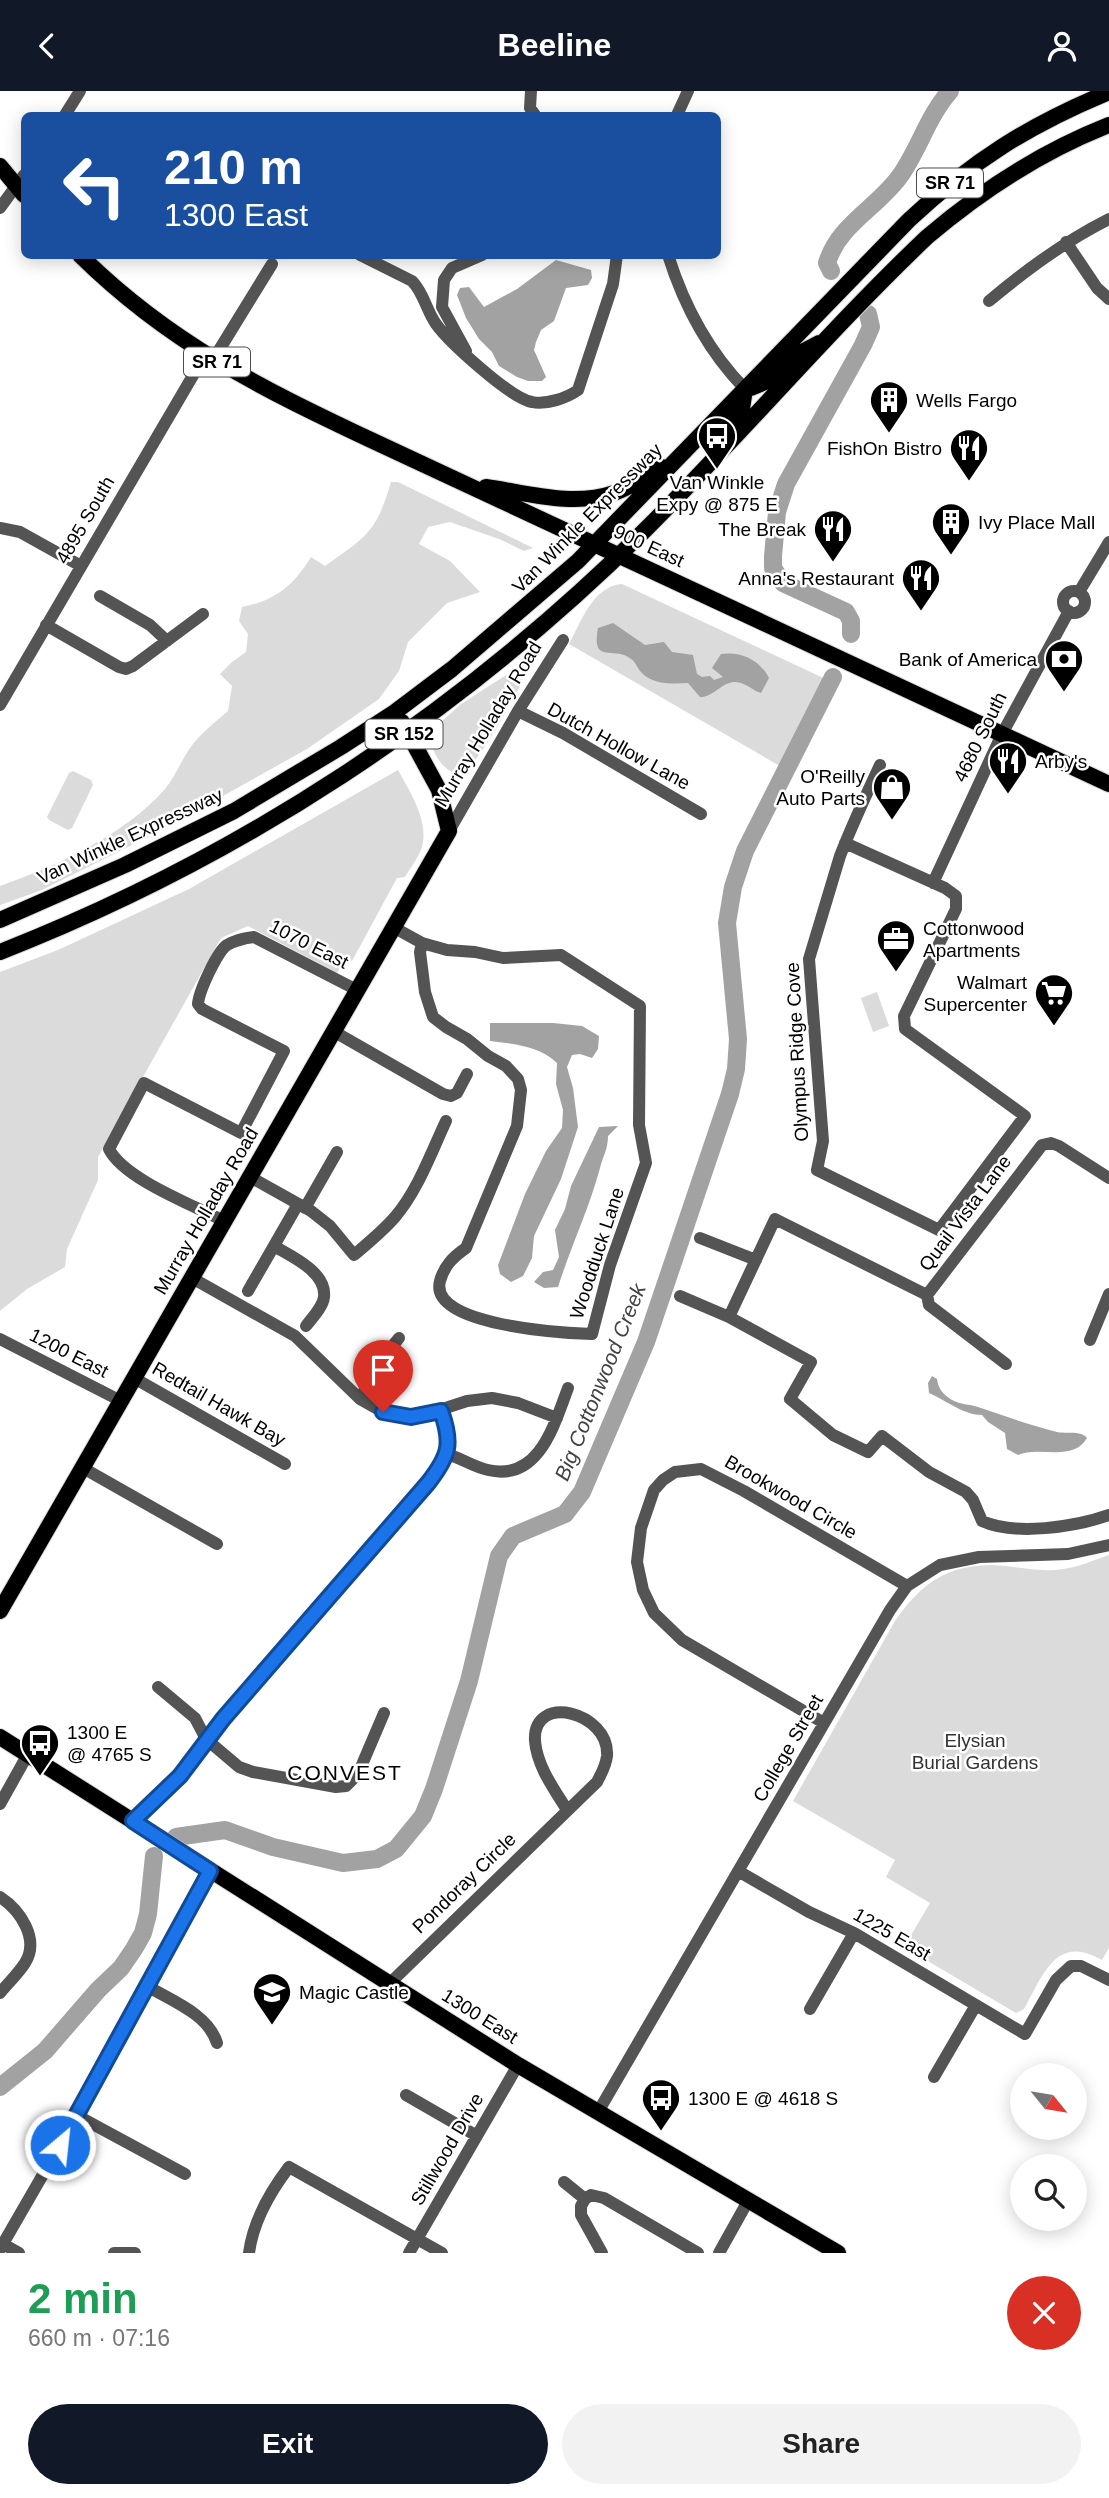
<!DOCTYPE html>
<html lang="en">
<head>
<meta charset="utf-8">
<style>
	body { margin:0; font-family:Helvetica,sans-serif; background:#f2f2f2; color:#222; height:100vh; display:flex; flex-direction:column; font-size:26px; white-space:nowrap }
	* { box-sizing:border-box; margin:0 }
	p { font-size:23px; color:#767676 }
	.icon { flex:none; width:38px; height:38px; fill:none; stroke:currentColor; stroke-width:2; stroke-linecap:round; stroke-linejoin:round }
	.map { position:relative; height:2162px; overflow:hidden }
	.drawer { display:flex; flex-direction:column; background:#fff; flex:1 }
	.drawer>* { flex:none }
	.guide { position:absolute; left:21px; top:21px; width:700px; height:147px; border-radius:10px; box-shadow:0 4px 18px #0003; background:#1a4fa0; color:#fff; overflow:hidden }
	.needle { width:46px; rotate:120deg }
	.tools { position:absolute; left:1010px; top:1972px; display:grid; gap:14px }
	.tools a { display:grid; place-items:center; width:77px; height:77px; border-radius:50%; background:#fff; box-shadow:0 4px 18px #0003; font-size:35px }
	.pin { position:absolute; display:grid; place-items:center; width:60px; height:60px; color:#fff; margin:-72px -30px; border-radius:50% 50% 50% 0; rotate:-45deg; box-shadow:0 0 7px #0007 }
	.pin .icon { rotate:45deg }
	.me { position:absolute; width:77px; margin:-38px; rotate:28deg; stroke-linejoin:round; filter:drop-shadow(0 0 5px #0008) }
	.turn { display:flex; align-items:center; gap:24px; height:147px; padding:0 28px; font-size:32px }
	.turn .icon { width:91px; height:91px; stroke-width:2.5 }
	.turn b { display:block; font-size:49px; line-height:60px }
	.round { display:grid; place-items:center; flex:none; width:74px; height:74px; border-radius:37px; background:#f2f2f2 }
	.summary { display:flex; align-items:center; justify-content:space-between; height:119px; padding:0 28px }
	h1 { font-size:42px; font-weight:700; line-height:52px; color:#1e9e55 }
	.action { display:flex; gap:14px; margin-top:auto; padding:14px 28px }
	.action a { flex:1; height:80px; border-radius:42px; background:#111827; color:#fff; font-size:28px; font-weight:700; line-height:80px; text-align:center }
	.action a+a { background:#f2f2f2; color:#222 }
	header { display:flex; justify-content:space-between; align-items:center; height:91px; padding:0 28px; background:#111827; color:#fff; font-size:32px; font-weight:700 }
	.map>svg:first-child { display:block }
	.green { fill:#dbdbdb }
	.water { fill:#a2a2a2 }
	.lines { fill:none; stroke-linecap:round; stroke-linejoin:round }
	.river { stroke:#a2a2a2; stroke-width:18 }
	.major-casing { stroke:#dbdbdb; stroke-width:18 }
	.minor { stroke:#545454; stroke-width:12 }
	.major { stroke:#000; stroke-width:16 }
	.route-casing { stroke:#114b97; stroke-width:18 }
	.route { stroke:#1a73e8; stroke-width:12 }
	.labels { text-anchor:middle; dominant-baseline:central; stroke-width:5; stroke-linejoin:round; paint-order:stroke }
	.shield { fill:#fff; stroke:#4c4c4c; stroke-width:2 }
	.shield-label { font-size:18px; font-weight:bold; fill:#000 }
	.poi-label { font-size:19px; fill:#000; stroke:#fff; text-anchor:start }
	.street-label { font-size:19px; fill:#000; stroke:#fff }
	.park-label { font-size:19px; fill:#323232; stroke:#fff }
	.water-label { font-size:21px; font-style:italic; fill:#434343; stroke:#fff }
	.neighbourhood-label { font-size:21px; letter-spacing:2px; fill:#000; stroke:#fff }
</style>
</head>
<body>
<header><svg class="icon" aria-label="back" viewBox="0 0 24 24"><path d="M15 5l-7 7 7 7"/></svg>Beeline<svg class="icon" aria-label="person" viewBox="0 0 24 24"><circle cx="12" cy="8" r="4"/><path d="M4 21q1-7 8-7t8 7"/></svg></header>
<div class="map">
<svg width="1109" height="2162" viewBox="0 0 1109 2162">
	<rect width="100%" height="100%" fill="#fff"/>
	<!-- green -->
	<path class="green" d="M391,391H398L533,457L524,460L499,448L450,431L428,436L419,453L450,470L480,501L447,512L408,551L399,580L379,608L307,658L162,739L42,799L0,814V795C56,775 125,744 165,698C175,686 181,670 190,657C201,642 214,632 228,620L232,595L220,583L232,571L246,561L248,543L239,530L242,516C275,510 294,494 311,466L325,475C367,445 376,442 391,391Z
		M622,493L832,591L785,678L569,553C581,531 593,495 622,493Z
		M514,579L520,584L522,592C504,623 487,659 462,684C442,682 430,659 430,641L461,613Z
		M398,679C409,699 427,727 423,751C422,762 411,776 405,786L397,787L352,870L345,867L337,882L248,835L221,847L98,1066V1089L67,1158L65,1176L27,1198L0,1220V881L58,859L189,798Z
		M73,680L91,689L93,694L72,737L68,739L49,729L47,726L69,682Z
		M877,901L889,935L873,941L861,907Z
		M1109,1464V1857L1102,1869C1056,1842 1043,1884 1024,1918L1016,1922L904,1856L930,1812L886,1786L895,1769L793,1710L895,1530C921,1493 946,1474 993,1474C1016,1475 1039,1482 1063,1478C1079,1476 1094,1469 1109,1464Z"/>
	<!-- water -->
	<path class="water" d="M556,169L591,179L592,187L588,194L566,197L554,230L541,239L536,251L534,259L546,286L542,290H528L517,286L499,275L492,261L479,248L466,227L457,204L460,197L469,196L484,216L517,198Z
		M613,532L645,554L664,551L672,561L693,564L697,583L702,586L710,585L714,589L723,586L712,577L721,563C741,560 760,569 769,587L761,602C754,600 748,594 741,592C724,586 716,606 700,606L688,592C673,593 652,594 641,581C637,577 636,571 631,568C614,554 591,575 598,537Z
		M490,932H553L582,935L599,945L598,958L592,967L580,963L572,964L567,976L573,997L578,1036L561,1088L534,1145L532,1167L523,1185L511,1191L500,1183L498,1174L525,1103L546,1060L562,1037L563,1019L556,993L557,972C539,955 514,953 490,950Z
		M618,1035L608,1045C608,1058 603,1065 600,1077C589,1118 571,1155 558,1196L544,1197L534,1191L543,1181L553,1179L559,1166L555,1139L565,1118L571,1095L599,1036Z
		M932,1285L937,1288C938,1298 944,1304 952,1309C961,1314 969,1313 978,1316C1004,1325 1030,1334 1057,1341C1067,1343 1081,1339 1087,1347C1073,1372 1038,1354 1018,1364L1007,1358L1005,1342L988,1331L982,1324C964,1324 947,1310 929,1302L928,1292Z"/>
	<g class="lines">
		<!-- river -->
		<path class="river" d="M831,180L827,172C839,133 877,117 900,85C919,58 928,25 950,0
			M851,543V530L846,521L783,492L773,477V465L777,421L786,393L863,254L871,236L868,223
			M176,1746L225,1739L273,1756L343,1772L377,1768L396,1758L423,1725L434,1698L469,1590L499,1465L513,1445L565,1423L582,1401L646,1251L730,1003L736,978L738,948L727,832L733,796L745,760L833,586
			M0,1996L45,1960L98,1899L121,1877L134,1858L143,1842L148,1823L154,1765"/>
		<!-- major casing -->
		<g class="major-casing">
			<path id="major" d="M0,75L24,104
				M80,164C169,252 261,297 371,349L1109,693
				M751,297L770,289L798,263L819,252
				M720,347L742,318L745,298
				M486,396C528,402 573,416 614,402C631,396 647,385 662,376
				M0,829L125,774L234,720L341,656L395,621L452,578L578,470L909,129C972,70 1029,34 1109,1
				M0,861C241,767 459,623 643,441C740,345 828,240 927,146C981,100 1043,60 1109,34
				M0,1520L449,740L439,699L402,631
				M0,1646L518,1974L838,2162"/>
		</g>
		<!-- minor -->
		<path class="minor" d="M531,0L530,17L535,24
			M65,24L80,0
			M677,24L688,0
			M0,117L24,84
			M1066,151L1097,197L1109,208
			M360,164L412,190C424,202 426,219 436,233C449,251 510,307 532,311C546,314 567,307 578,299L613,193L617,164
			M668,164C684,215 708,260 745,298
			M989,210C1027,178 1065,150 1109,128
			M466,260L442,216L444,189L452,177L482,164
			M213,269L272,173
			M0,437L20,441L81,475
			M1063 511a11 11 0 1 1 22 0a11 11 0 1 1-22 0Z
			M1079,501L1109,451
			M100,505L150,534L167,550
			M46,534L119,576L126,578L133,575L203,523
			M0,614L205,264
			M518,620L563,642L701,723
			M449,740L518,620L563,549
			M845,752L945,797L956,805V818L904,925L905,938L1025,1025L939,1139L817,1079L823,1050L809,868L840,765C852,734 866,704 880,674
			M933,792L1002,643L1069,520
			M393,836L422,852L447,859L475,861L503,867L561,864L640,915L639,1034L646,1072L610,1174L592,1243C565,1242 428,1235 440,1190C444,1175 453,1166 466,1157L517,1035L521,999L518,988L506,975L488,965L467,948L446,936L433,926L425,901L420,861L422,852
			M333,940L443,1003L451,1005L457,1002L467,983
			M250,1086L311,1120L330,1135L354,1164C368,1152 383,1140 395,1126C418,1099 431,1062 446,1030
			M305,1117L337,1061
			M224,1130C193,1114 124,1088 109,1058L144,992L241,1042L284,960L202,918L198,913C199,900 217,861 227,854C236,849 245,847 254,846L357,899
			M700,1147L756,1169
			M274,1155C291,1165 327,1181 324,1206C323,1216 312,1227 306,1235
			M192,1187L295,1245L360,1308L383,1321L411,1326L421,1325L467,1310L492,1307L518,1312L557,1327
			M248,1200L298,1113
			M927,1204L1042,1054L1051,1052L1059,1055L1109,1087
			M927,1204L929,1214L1006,1273
			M680,1205L729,1226L811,1271L790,1308L833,1344L868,1361L882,1345L929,1381L966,1401L973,1409L982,1430C1015,1445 1075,1436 1109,1424
			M729,1226L775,1128L927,1204
			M0,1248L121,1310
			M1090,1249L1109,1203
			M134,1287L285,1373
			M360,1308L382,1268L399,1247
			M447,1363C461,1367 474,1376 488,1379C539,1391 554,1334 568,1297
			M83,1377L217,1453
			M158,1596L195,1627L206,1648L239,1676L253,1681L336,1696L346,1695L358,1683L384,1622
			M824,1632L682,1549L654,1522L643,1499L637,1471L641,1437L654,1399L663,1389L675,1381L701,1378L744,1400L907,1495
			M0,1713L28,1663
			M133,1730L180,1685L223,1628L441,1375C451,1356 449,1340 441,1320
			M738,1780L809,1821L854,1842L1025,1943L1056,1889L1071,1875H1081L1109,1889
			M0,1806C20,1819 40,1848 25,1872C18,1883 8,1892 0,1902
			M389,1893L597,1691C601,1683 606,1675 607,1665C610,1621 532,1601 535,1650C537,1675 554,1698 567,1719
			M147,1895C172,1910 208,1923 217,1952
			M810,1918L854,1842
			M934,1986L976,1914
			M406,2004L477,2045
			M598,2021L890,1519L907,1495L940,1474L979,1466L1068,1463L1109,1454
			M76,2024L185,2083
			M564,2091L585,2108L591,2104L604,2107L698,2162
			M585,2108L581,2115V2124L602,2162
			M3,2153L19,2162
			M0,2158L60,2054L210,1780
			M114,2162H135
			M249,2162C253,2130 270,2101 289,2076L442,2162
			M409,2162L518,1974
			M719,2162L748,2110"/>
		<!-- major -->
		<use href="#major" class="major"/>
	</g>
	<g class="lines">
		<!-- route casing -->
		<g class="route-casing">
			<path id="route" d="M60,2054L210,1780L133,1730L180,1685L223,1628L428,1392C449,1365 453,1353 441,1320L411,1326L383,1321"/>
		</g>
		<!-- route -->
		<use href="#route" class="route"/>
	</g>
	<!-- icons -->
	<defs>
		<g id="building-pin" transform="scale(2.0125)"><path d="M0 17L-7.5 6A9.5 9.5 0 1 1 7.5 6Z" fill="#000" stroke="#fff"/><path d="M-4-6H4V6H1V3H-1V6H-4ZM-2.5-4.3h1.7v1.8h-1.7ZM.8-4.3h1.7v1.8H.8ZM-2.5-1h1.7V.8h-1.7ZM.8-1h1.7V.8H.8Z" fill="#fff"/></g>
		<g id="bus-pin" transform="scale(2.0125)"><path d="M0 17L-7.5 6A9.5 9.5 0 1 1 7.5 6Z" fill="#000" stroke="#fff"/><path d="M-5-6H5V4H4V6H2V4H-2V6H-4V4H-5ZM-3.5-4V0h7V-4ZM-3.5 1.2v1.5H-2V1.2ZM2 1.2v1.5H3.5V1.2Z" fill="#fff"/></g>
		<g id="restaurant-pin" transform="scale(2.0125)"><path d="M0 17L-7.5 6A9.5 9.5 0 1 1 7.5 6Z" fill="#000" stroke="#fff"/><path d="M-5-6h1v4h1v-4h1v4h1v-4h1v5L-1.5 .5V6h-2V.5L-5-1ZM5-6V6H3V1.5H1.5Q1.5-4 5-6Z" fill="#fff"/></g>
		<g id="bank-pin" transform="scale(2.0125)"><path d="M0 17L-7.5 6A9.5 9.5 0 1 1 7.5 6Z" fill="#000" stroke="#fff"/><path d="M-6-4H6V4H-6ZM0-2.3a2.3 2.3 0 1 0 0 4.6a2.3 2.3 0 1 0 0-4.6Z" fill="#fff"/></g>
		<g id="shop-pin" transform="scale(2.0125)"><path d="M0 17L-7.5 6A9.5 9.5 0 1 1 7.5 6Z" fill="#000" stroke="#fff"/><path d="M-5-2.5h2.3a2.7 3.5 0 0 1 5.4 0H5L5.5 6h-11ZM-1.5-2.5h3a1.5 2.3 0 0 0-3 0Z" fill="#fff"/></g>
		<g id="office-pin" transform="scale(2.0125)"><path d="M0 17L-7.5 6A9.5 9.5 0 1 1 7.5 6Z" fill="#000" stroke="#fff"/><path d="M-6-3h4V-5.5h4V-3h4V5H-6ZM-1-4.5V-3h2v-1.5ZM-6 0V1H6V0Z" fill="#fff"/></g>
		<g id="supermarket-pin" transform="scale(2.0125)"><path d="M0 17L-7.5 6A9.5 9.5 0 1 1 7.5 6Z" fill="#000" stroke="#fff"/><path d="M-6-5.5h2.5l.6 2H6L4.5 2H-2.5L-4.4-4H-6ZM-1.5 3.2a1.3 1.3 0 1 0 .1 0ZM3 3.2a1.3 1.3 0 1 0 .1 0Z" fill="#fff"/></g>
		<g id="school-pin" transform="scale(2.0125)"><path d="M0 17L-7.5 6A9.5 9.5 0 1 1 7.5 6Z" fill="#000" stroke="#fff"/><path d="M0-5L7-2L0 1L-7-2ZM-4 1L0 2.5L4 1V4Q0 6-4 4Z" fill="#fff"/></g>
	</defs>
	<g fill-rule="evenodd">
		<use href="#building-pin" x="889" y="309"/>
		<use href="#bus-pin" x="717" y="345"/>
		<use href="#restaurant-pin" x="969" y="357"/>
		<use href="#building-pin" x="951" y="431"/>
		<use href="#restaurant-pin" x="833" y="438"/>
		<use href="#restaurant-pin" x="921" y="487"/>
		<use href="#bank-pin" x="1064" y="568"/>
		<use href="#restaurant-pin" x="1008" y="670"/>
		<use href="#shop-pin" x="892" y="696"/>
		<use href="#office-pin" x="896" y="848"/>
		<use href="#supermarket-pin" x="1054" y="902"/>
		<use href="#bus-pin" x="40" y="1652"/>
		<use href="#school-pin" x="272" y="1901"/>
		<use href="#bus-pin" x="661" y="2007"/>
	</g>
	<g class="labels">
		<!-- shield labels -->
		<g class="shield">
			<rect x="917" y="77.5" width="66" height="29" rx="5"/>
			<rect x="184" y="256.5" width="66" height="29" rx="5"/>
			<rect x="365.5" y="628.5" width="77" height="29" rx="5"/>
		</g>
		<g class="shield-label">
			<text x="950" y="92">SR 71</text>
			<text x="217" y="271">SR 71</text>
			<text x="404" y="643">SR 152</text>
		</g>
		<!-- poi labels -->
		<g class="poi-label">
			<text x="916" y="309">Wells Fargo</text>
			<text x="942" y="357" text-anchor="end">FishOn Bistro</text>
			<text x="717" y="391" text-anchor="middle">Van Winkle<tspan x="717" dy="22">Expy @ 875 E</tspan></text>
			<text x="978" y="431">Ivy Place Mall</text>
			<text x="806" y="438" text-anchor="end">The Break</text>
			<text x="894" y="487" text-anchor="end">Anna's Restaurant</text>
			<text x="1037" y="568" text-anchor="end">Bank of America</text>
			<text x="1035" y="670">Arby's</text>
			<text x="865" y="685" text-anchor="end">O'Reilly<tspan x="865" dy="22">Auto Parts</tspan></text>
			<text x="923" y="837">Cottonwood<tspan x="923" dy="22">Apartments</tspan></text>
			<text x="1027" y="891" text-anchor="end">Walmart<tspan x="1027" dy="22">Supercenter</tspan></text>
			<text x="67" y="1641">1300 E<tspan x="67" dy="22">@ 4765 S</tspan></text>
			<text x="299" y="1901">Magic Castle</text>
			<text x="688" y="2007">1300 E @ 4618 S</text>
		</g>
		<!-- street labels -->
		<g class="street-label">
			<text transform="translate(587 427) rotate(-45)">Van Winkle Expressway</text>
			<text transform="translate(85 429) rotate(-60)">4895 South</text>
			<text transform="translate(649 455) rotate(25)">900 East</text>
			<text transform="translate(488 633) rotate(-59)">Murray Holladay Road</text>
			<text transform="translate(980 646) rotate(-64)">4680 South</text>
			<text transform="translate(619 655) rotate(29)">Dutch Hollow Lane</text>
			<text transform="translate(130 745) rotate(-25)">Van Winkle Expressway</text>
			<text transform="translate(309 853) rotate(27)">1070 East</text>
			<text transform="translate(797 961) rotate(-93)">Olympus Ridge Cove</text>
			<text transform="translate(206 1120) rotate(-60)">Murray Holladay Road</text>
			<text transform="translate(965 1122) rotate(-53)">Quail Vista Lane</text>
			<text transform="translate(597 1162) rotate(-72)">Woodduck Lane</text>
			<text transform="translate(69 1262) rotate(27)">1200 East</text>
			<text transform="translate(219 1313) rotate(30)">Redtail Hawk Bay</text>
			<text transform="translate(791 1406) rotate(30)">Brookwood Circle</text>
			<text transform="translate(788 1657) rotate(-60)">College Street</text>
			<text transform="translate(464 1792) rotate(-44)">Pondoray Circle</text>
			<text transform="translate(892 1843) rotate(30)">1225 East</text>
			<text transform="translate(480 1925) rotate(32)">1300 East</text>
			<text transform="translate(447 2058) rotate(-60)">Stillwood Drive</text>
		</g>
		<!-- park labels -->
		<g class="park-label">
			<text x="975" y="1649">Elysian<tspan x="975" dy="22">Burial Gardens</tspan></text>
		</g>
		<!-- water labels -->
		<g class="water-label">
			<text transform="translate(600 1291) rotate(-68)">Big Cottonwood Creek</text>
		</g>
		<!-- neighbourhood labels -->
		<g class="neighbourhood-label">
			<text x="345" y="1681">CONVEST</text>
		</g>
	</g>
</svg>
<div class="tools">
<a><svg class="needle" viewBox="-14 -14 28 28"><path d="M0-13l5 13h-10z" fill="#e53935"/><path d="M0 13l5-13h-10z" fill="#767676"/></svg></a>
<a><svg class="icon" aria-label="search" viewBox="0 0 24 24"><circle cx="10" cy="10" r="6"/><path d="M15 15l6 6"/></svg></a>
</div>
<div class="pin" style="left:383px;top:1321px;background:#d93025"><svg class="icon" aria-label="arrive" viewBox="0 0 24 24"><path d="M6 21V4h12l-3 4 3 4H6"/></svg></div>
<svg class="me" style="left:60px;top:2054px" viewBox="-20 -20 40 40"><circle r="17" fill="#1a73e8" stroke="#fff" stroke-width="3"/><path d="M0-11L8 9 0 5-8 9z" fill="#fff"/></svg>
<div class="guide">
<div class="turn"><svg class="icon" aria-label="left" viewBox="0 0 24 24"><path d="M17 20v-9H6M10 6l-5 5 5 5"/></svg><div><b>210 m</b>1300 East</div></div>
</div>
</div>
<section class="drawer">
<div class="summary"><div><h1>2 min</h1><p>660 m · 07:16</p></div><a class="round" style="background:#d93025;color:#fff"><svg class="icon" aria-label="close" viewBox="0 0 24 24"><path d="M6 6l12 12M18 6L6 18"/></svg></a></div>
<div class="action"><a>Exit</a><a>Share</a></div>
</section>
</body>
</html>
